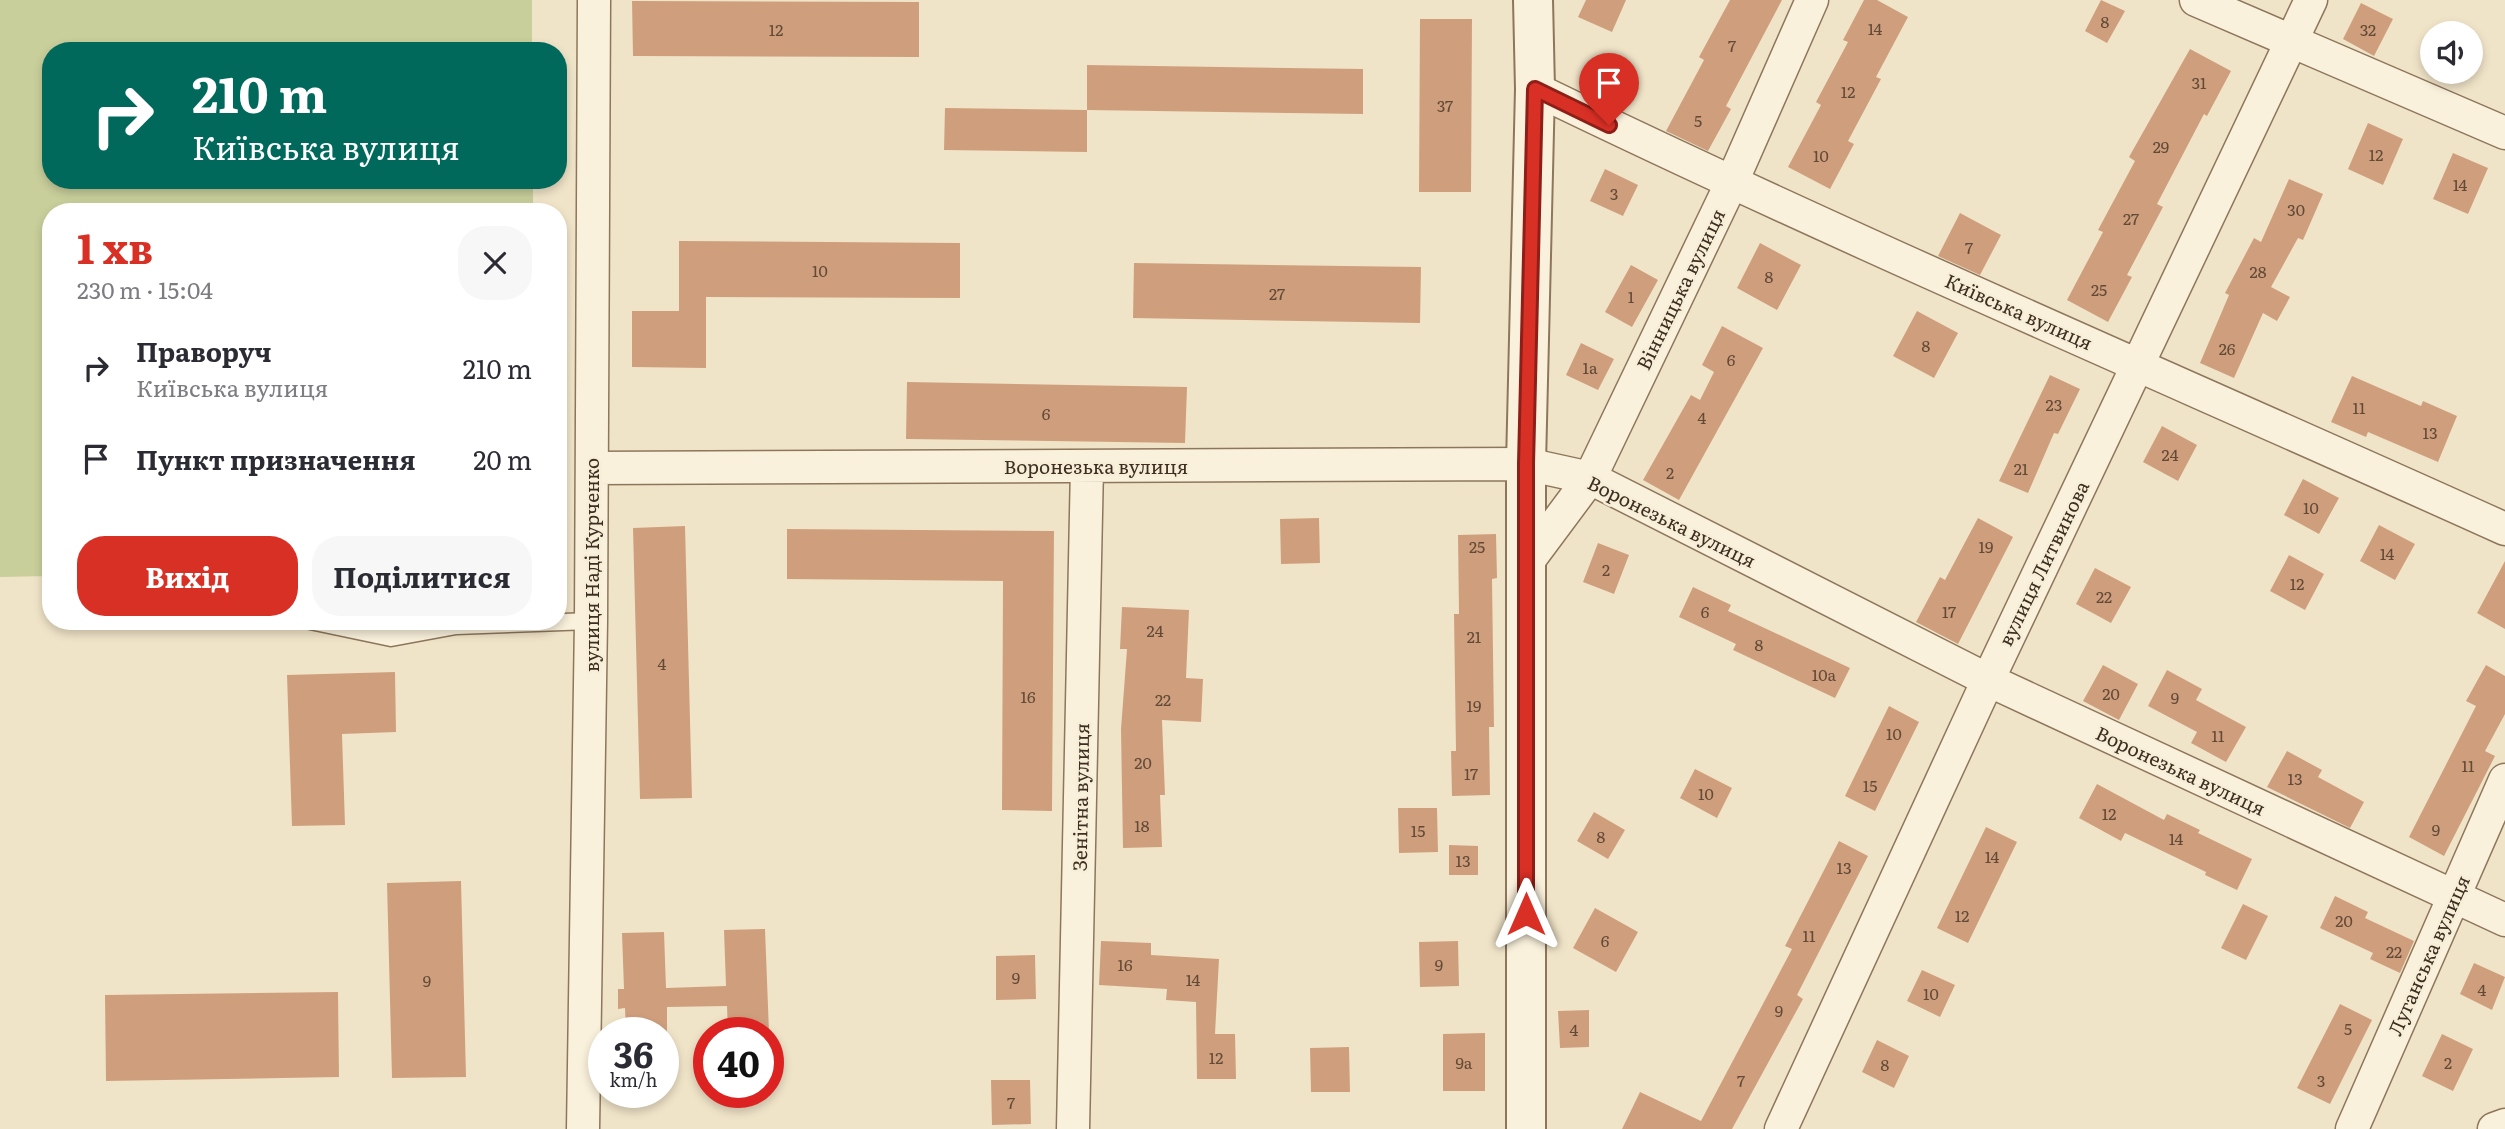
<!DOCTYPE html>
<html lang="uk">
<head>
<meta charset="utf-8">
<style>
	body { margin:0; font-family:Literata,serif; background:#f7f7f7; color:#2b2b33; height:100vh; display:flex; flex-direction:column; font-size:26px; white-space:nowrap }
	* { box-sizing:border-box; margin:0 }
	p { font-size:23px; color:#7c7c81 }
	.icon { flex:none; width:38px; height:38px; fill:none; stroke:currentColor; stroke-width:2; stroke-linecap:round; stroke-linejoin:round }
	.map { position:relative; flex:1; overflow:hidden }
	.sheet { position:absolute; left:42px; top:203px; width:525px; height:427px; display:flex; flex-direction:column; background:#fff; border-radius:28px; box-shadow:0 4px 10px #0003 }
	.sheet>* { flex:none }
	.banner { position:absolute; left:42px; top:42px; width:525px; height:147px; border-radius:28px; box-shadow:0 4px 10px #0003; background:#00695c; color:#fff; overflow:hidden }
	.buttons { position:absolute; left:2420px; top:21px; display:grid; gap:14px }
	.buttons a { display:grid; place-items:center; width:63px; height:63px; border-radius:50%; background:#fff; box-shadow:0 4px 10px #0003; font-size:35px }
	.speed { position:absolute; left:588px; top:1017px; display:flex; gap:14px; font-size:35px; font-weight:700; text-align:center }
	.speed>* { display:grid; place-content:center; width:91px; height:91px; border-radius:50%; background:#fff; box-shadow:0 4px 10px #0003; line-height:1 }
	.speed small { font-size:18px; font-weight:400 }
	.speed .limit { border:10px solid #d22; background:#fff; color:#111 }
	.pin { position:absolute; display:grid; place-items:center; width:60px; height:60px; color:#fff; margin:-72px -30px; border-radius:50% 50% 50% 0; rotate:-45deg; box-shadow:0 0 7px #0007 }
	.pin .icon { rotate:45deg }
	.me { position:absolute; width:77px; margin:-38px; rotate:0deg; stroke-linejoin:round; filter:drop-shadow(0 0 5px #0008) }
	.turn { display:flex; align-items:center; gap:24px; height:147px; padding:0 35px; font-size:32px }
	.turn .icon { width:91px; height:91px; stroke-width:2.5 }
	.turn b { display:block; font-size:49px; line-height:60px }
	.round { display:grid; place-items:center; flex:none; width:74px; height:74px; border-radius:28px; background:#f7f7f7 }
	.overview { display:flex; align-items:center; justify-content:space-between; height:119px; padding:0 35px }
	h1 { font-size:42px; font-weight:700; line-height:52px; color:#d93025 }
	.action { display:flex; gap:14px; margin-top:auto; padding:14px 35px }
	.action a { flex:1; height:80px; border-radius:28px; background:#d93025; color:#fff; font-size:28px; font-weight:700; line-height:80px; text-align:center }
	.action a+a { background:#f7f7f7; color:#2b2b33 }
	ul { padding:0; list-style:none }
	li { display:flex; align-items:center; gap:21px; height:91px; padding:0 35px }
	li div { flex:1 }
	li b { display:block; font-size:26px }
	li em { font-style:normal }
	.map>svg:first-child { display:block }
	.green { fill:#c9cf9b }
	.building { fill:#cf9f7d }
	.lines { fill:none; stroke-linecap:round; stroke-linejoin:round }
	.service-casing { stroke:#8d765c; stroke-width:19 }
	.minor-casing { stroke:#8d765c; stroke-width:35 }
	.tertiary-casing { stroke:#8d765c; stroke-width:42 }
	.service { stroke:#faf1dc; stroke-width:16 }
	.minor { stroke:#faf1dc; stroke-width:32 }
	.tertiary { stroke:#faf1dc; stroke-width:38 }
	.route-casing { stroke:#8d1f18; stroke-width:18 }
	.route { stroke:#d93025; stroke-width:12 }
	.labels { text-anchor:middle; dominant-baseline:central; stroke-width:5; stroke-linejoin:round; paint-order:stroke }
	.number-label { font-size:16px; fill:#624a37 }
	.street-label { font-size:19px; fill:#3d2e20; stroke:#f7eed8 }
</style>
</head>
<body>
<div class="map">
<svg width="2505" height="1129" viewBox="0 0 2505 1129">
	<rect width="100%" height="100%" fill="#f0e4c8"/>
	<!-- green -->
	<path class="green" d="M0,0H532V51H51V180H533V212H51V576L0,577Z"/>
	<!-- building -->
	<path class="building" d="M1586,0H1626L1612,32L1578,17Z
		M1730,0H1782L1726,106L1731,109L1708,151L1666,131L1704,60L1699,57Z
		M1864,0H1877L1908,17L1876,77L1881,79L1848,141L1854,144L1830,189L1788,167L1821,105L1816,102L1848,42L1843,40Z
		M2101,0L2125,11L2107,43L2085,31Z
		M632,1L919,2V57L633,56Z
		M2361,3L2393,19L2374,56L2343,39Z
		M1420,19H1472L1471,192H1419Z
		M2190,49L2231,71L2207,116L2204,114L2157,204L2163,207L2127,275L2132,277L2108,322L2067,300L2103,232L2098,230L2135,161L2129,157Z
		M1087,65L1363,69V114L1087,110V152L944,150L945,108L1087,110Z
		M2368,123L2403,139L2383,185L2348,169Z
		M2453,153L2488,168L2468,214L2433,199Z
		M1605,169L1638,185L1623,216L1590,201Z
		M2289,179L2323,194L2303,240L2298,238L2271,287L2290,297L2277,321L2263,313L2234,378L2200,363L2229,295L2225,293L2254,238L2261,242Z
		M1960,213L2001,235L1980,275L1938,256Z
		M679,241L960,243V298L706,297V368L632,367V311H679Z
		M1760,243L1801,265L1777,310L1737,288Z
		M1134,263L1421,267L1420,323L1133,318Z
		M1631,265L1658,280L1632,327L1605,312Z
		M1917,311L1958,333L1934,378L1893,356Z
		M1722,326L1763,348L1679,500L1643,480L1691,395L1700,400L1714,372L1702,365Z
		M1581,343L1614,359L1598,390L1566,375Z
		M2050,375L2080,389L2058,434L2054,433L2028,493L1999,481Z
		M2352,376L2421,406L2423,401L2457,416L2438,462L2368,432L2366,437L2331,422Z
		M907,382L1187,387L1185,443L906,439Z
		M2162,426L2197,445L2178,481L2143,462Z
		M2303,479L2339,498L2319,534L2284,515Z
		M1319,518L1320,563L1281,564L1280,519Z
		M1978,518L2013,537L1958,644L1916,622L1940,577L1945,580Z
		M2379,525L2415,544L2395,580L2360,561Z
		M685,526L692,798L640,799L633,528Z
		M787,529L1054,531L1052,811L1002,810L1003,581L787,579Z
		M1496,534L1497,578L1492,579L1494,727H1489L1490,795L1452,796L1451,751H1456L1454,614H1459L1458,535Z
		M1598,543L1629,555L1614,594L1583,582Z
		M2289,555L2324,574L2305,610L2270,591Z
		M2505,561V629L2477,613Z
		M2095,568L2131,587L2111,623L2076,604Z
		M1693,587L1731,605L1728,611L1850,668L1835,698L1733,650L1736,644L1679,617Z
		M1122,607L1189,610L1186,678L1203,679L1201,722L1162,720L1165,795H1160L1162,847L1123,848L1121,729L1127,649H1120Z
		M2103,665L2138,684L2119,720L2083,701Z
		M2486,665L2505,676V714L2485,751L2495,756L2444,856L2409,837L2476,706L2466,701Z
		M2167,670L2202,689L2196,700L2246,727L2226,762L2191,743L2197,732L2148,706Z
		M395,672L396,732L342,734L345,825L292,826L287,675Z
		M1889,706L1919,722L1875,811L1845,796Z
		M2287,751L2322,770L2318,777L2364,802L2350,828L2267,787Z
		M1695,769L1732,788L1717,818L1680,798Z
		M2097,784L2164,820L2167,814L2200,830L2198,833L2252,859L2237,890L2205,875L2206,872L2125,833L2121,841L2079,818Z
		M1398,808H1437L1438,852L1399,853Z
		M1594,812L1625,830L1608,859L1577,841Z
		M1986,827L2017,842L1968,943L1937,928Z
		M1839,841L1868,856L1797,995L1803,999L1732,1129H1622L1640,1092L1701,1121L1792,949L1785,946Z
		M1449,845L1478,846V875H1449Z
		M461,881L466,1077L392,1078L387,883Z
		M2335,896L2368,912L2365,918L2414,941L2400,973L2370,959L2373,953L2320,928Z
		M2243,904L2268,916L2246,960L2221,948Z
		M1595,908L1638,932L1616,972L1573,948Z
		M765,929L769,1032H728L727,1006L667,1007V1032H626L625,1008L618,1009V989H624L622,933L664,932L666,988L726,986L724,930Z
		M1101,941L1151,943V955L1219,959L1215,1034H1235L1236,1079H1197L1196,1002L1166,1000L1167,989L1099,985Z
		M1458,941L1459,986L1420,987L1419,942Z
		M1035,955L1036,999L996,1000V956Z
		M2474,963L2505,977L2492,1010L2460,994Z
		M1922,970L1955,985L1940,1017L1907,1001Z
		M338,992L339,1077L106,1081L105,995Z
		M2340,1004L2372,1020L2330,1104L2297,1088Z
		M1589,1010V1047L1560,1048L1558,1011Z
		M1485,1033V1091H1443V1034Z
		M2442,1034L2473,1049L2453,1091L2422,1076Z
		M1877,1040L1909,1056L1894,1088L1862,1072Z
		M1349,1047L1350,1092H1311L1310,1048Z
		M991,1080H1030L1031,1124L992,1125Z"/>
	<g class="lines">
		<!-- service casing -->
		<g class="service-casing">
			<path id="service" d="M310,621L391,638L456,626L591,621"/>
		</g>
		<!-- minor casing -->
		<g class="minor-casing">
			<path id="minor" d="M2196,0L2505,133
				M1535,89C1855,244 2182,383 2505,529
				M592,468L1526,464L1590,478L1988,680L2505,920
				M1526,564L1590,478L1731,184L1812,0
				M583,1129L591,621L594,0
				M1073,1129L1087,466
				M1781,1129L1988,680L2311,0
				M2352,1129L2505,780
				M2494,1129L2505,1125"/>
		</g>
		<!-- tertiary casing -->
		<g class="tertiary-casing">
			<path id="tertiary" d="M1526,1129V464L1535,89L1533,0"/>
		</g>
		<!-- service -->
		<use href="#service" class="service"/>
		<!-- minor -->
		<use href="#minor" class="minor"/>
		<!-- tertiary -->
		<use href="#tertiary" class="tertiary"/>
	</g>
	<g class="lines">
		<!-- route casing -->
		<g class="route-casing">
			<path id="route" d="M1526,914V464L1535,89L1609,125"/>
		</g>
		<!-- route -->
		<use href="#route" class="route"/>
	</g>
	<g class="labels">
		<!-- number labels -->
		<g class="number-label">
			<text x="2105" y="21">8</text>
			<text x="1875" y="28">14</text>
			<text x="776" y="29">12</text>
			<text x="2368" y="29">32</text>
			<text x="1732" y="45">7</text>
			<text x="2199" y="82">31</text>
			<text x="1848" y="91">12</text>
			<text x="1445" y="105">37</text>
			<text x="1698" y="120">5</text>
			<text x="2161" y="146">29</text>
			<text x="2376" y="154">12</text>
			<text x="1821" y="155">10</text>
			<text x="2460" y="184">14</text>
			<text x="1614" y="193">3</text>
			<text x="2296" y="209">30</text>
			<text x="2131" y="218">27</text>
			<text x="1969" y="247">7</text>
			<text x="820" y="270">10</text>
			<text x="2258" y="271">28</text>
			<text x="1769" y="276">8</text>
			<text x="2099" y="289">25</text>
			<text x="1277" y="293">27</text>
			<text x="1631" y="296">1</text>
			<text x="1926" y="345">8</text>
			<text x="2227" y="348">26</text>
			<text x="1731" y="359">6</text>
			<text x="1590" y="367">1а</text>
			<text x="2054" y="404">23</text>
			<text x="2359" y="407">11</text>
			<text x="1046" y="413">6</text>
			<text x="1702" y="417">4</text>
			<text x="2430" y="432">13</text>
			<text x="2170" y="454">24</text>
			<text x="2021" y="468">21</text>
			<text x="1670" y="472">2</text>
			<text x="2311" y="507">10</text>
			<text x="1477" y="546">25</text>
			<text x="1986" y="546">19</text>
			<text x="2387" y="553">14</text>
			<text x="1606" y="569">2</text>
			<text x="2297" y="583">12</text>
			<text x="2104" y="596">22</text>
			<text x="1705" y="611">6</text>
			<text x="1949" y="611">17</text>
			<text x="1155" y="630">24</text>
			<text x="1474" y="636">21</text>
			<text x="1759" y="644">8</text>
			<text x="662" y="663">4</text>
			<text x="1824" y="674">10а</text>
			<text x="2111" y="693">20</text>
			<text x="1028" y="696">16</text>
			<text x="2175" y="697">9</text>
			<text x="1163" y="699">22</text>
			<text x="1474" y="705">19</text>
			<text x="1894" y="733">10</text>
			<text x="2218" y="735">11</text>
			<text x="1143" y="762">20</text>
			<text x="2468" y="765">11</text>
			<text x="1471" y="773">17</text>
			<text x="2295" y="778">13</text>
			<text x="1870" y="785">15</text>
			<text x="1706" y="793">10</text>
			<text x="2109" y="813">12</text>
			<text x="1142" y="825">18</text>
			<text x="2436" y="829">9</text>
			<text x="1418" y="830">15</text>
			<text x="1601" y="836">8</text>
			<text x="2176" y="838">14</text>
			<text x="1992" y="856">14</text>
			<text x="1463" y="860">13</text>
			<text x="1844" y="867">13</text>
			<text x="1962" y="915">12</text>
			<text x="2344" y="920">20</text>
			<text x="1809" y="935">11</text>
			<text x="1605" y="940">6</text>
			<text x="2394" y="951">22</text>
			<text x="1125" y="964">16</text>
			<text x="1439" y="964">9</text>
			<text x="1016" y="977">9</text>
			<text x="1193" y="979">14</text>
			<text x="427" y="980">9</text>
			<text x="2482" y="989">4</text>
			<text x="1931" y="993">10</text>
			<text x="1779" y="1010">9</text>
			<text x="2348" y="1028">5</text>
			<text x="1574" y="1029">4</text>
			<text x="1216" y="1057">12</text>
			<text x="1464" y="1062">9а</text>
			<text x="2448" y="1062">2</text>
			<text x="1885" y="1064">8</text>
			<text x="1741" y="1080">7</text>
			<text x="2321" y="1080">3</text>
			<text x="1011" y="1102">7</text>
		</g>
		<!-- street labels -->
		<g class="street-label">
			<text transform="translate(1680 289) rotate(-64)">Вінницька вулиця</text>
			<text transform="translate(2019 311) rotate(24)">Київська вулиця</text>
			<text x="1096" y="466">Воронезька вулиця</text>
			<text transform="translate(1672 521) rotate(26)">Воронезька вулиця</text>
			<text transform="translate(2043 563) rotate(-64)">вулиця Литвинова</text>
			<text transform="translate(591 565) rotate(-90)">вулиця Наді Курченко</text>
			<text transform="translate(2181 770) rotate(25)">Воронезька вулиця</text>
			<text transform="translate(1080 797) rotate(-89)">Зенітна вулиця</text>
			<text transform="translate(2428 955) rotate(-66)">Луганська вулиця</text>
		</g>
	</g>
</svg>
<div class="buttons">
<a><svg class="icon" aria-label="sound" viewBox="0 0 24 24"><path d="M4 9h4l5-4v14l-5-4H4zM17 9q2 3 0 6"/></svg></a>
</div>
<div class="speed"><div>36<small>km/h</small></div><div class="limit">40</div></div>
<div class="pin" style="left:1609px;top:125px;background:#d93025"><svg class="icon" aria-label="arrive" viewBox="0 0 24 24"><path d="M6 21V4h12l-3 4 3 4H6"/></svg></div>
<svg class="me" style="left:1526px;top:914px" viewBox="-20 -20 40 40"><path d="M0-17L14 15 0 8-14 15z" fill="#d93025" stroke="#fff" stroke-width="4"/></svg>
<div class="banner">
<div class="turn"><svg class="icon" aria-label="right" viewBox="0 0 24 24"><path d="M7 20v-9h11M14 6l5 5-5 5"/></svg><div><b>210 m</b>Київська вулиця</div></div>
</div>
<section class="sheet">
<div class="overview"><div><h1>1 хв</h1><p>230 m · 15:04</p></div><a class="round"><svg class="icon" aria-label="close" viewBox="0 0 24 24"><path d="M6 6l12 12M18 6L6 18"/></svg></a></div>
<ul>
<li><svg class="icon" aria-label="right" viewBox="0 0 24 24"><path d="M7 20v-9h11M14 6l5 5-5 5"/></svg><div><b>Праворуч</b><p>Київська вулиця</p></div><em>210 m</em></li>
<li><svg class="icon" aria-label="arrive" viewBox="0 0 24 24"><path d="M6 21V4h12l-3 4 3 4H6"/></svg><div><b>Пункт призначення</b></div><em>20 m</em></li>
</ul>
<div class="action"><a>Вихід</a><a>Поділитися</a></div>
</section>
</div>
</body>
</html>
